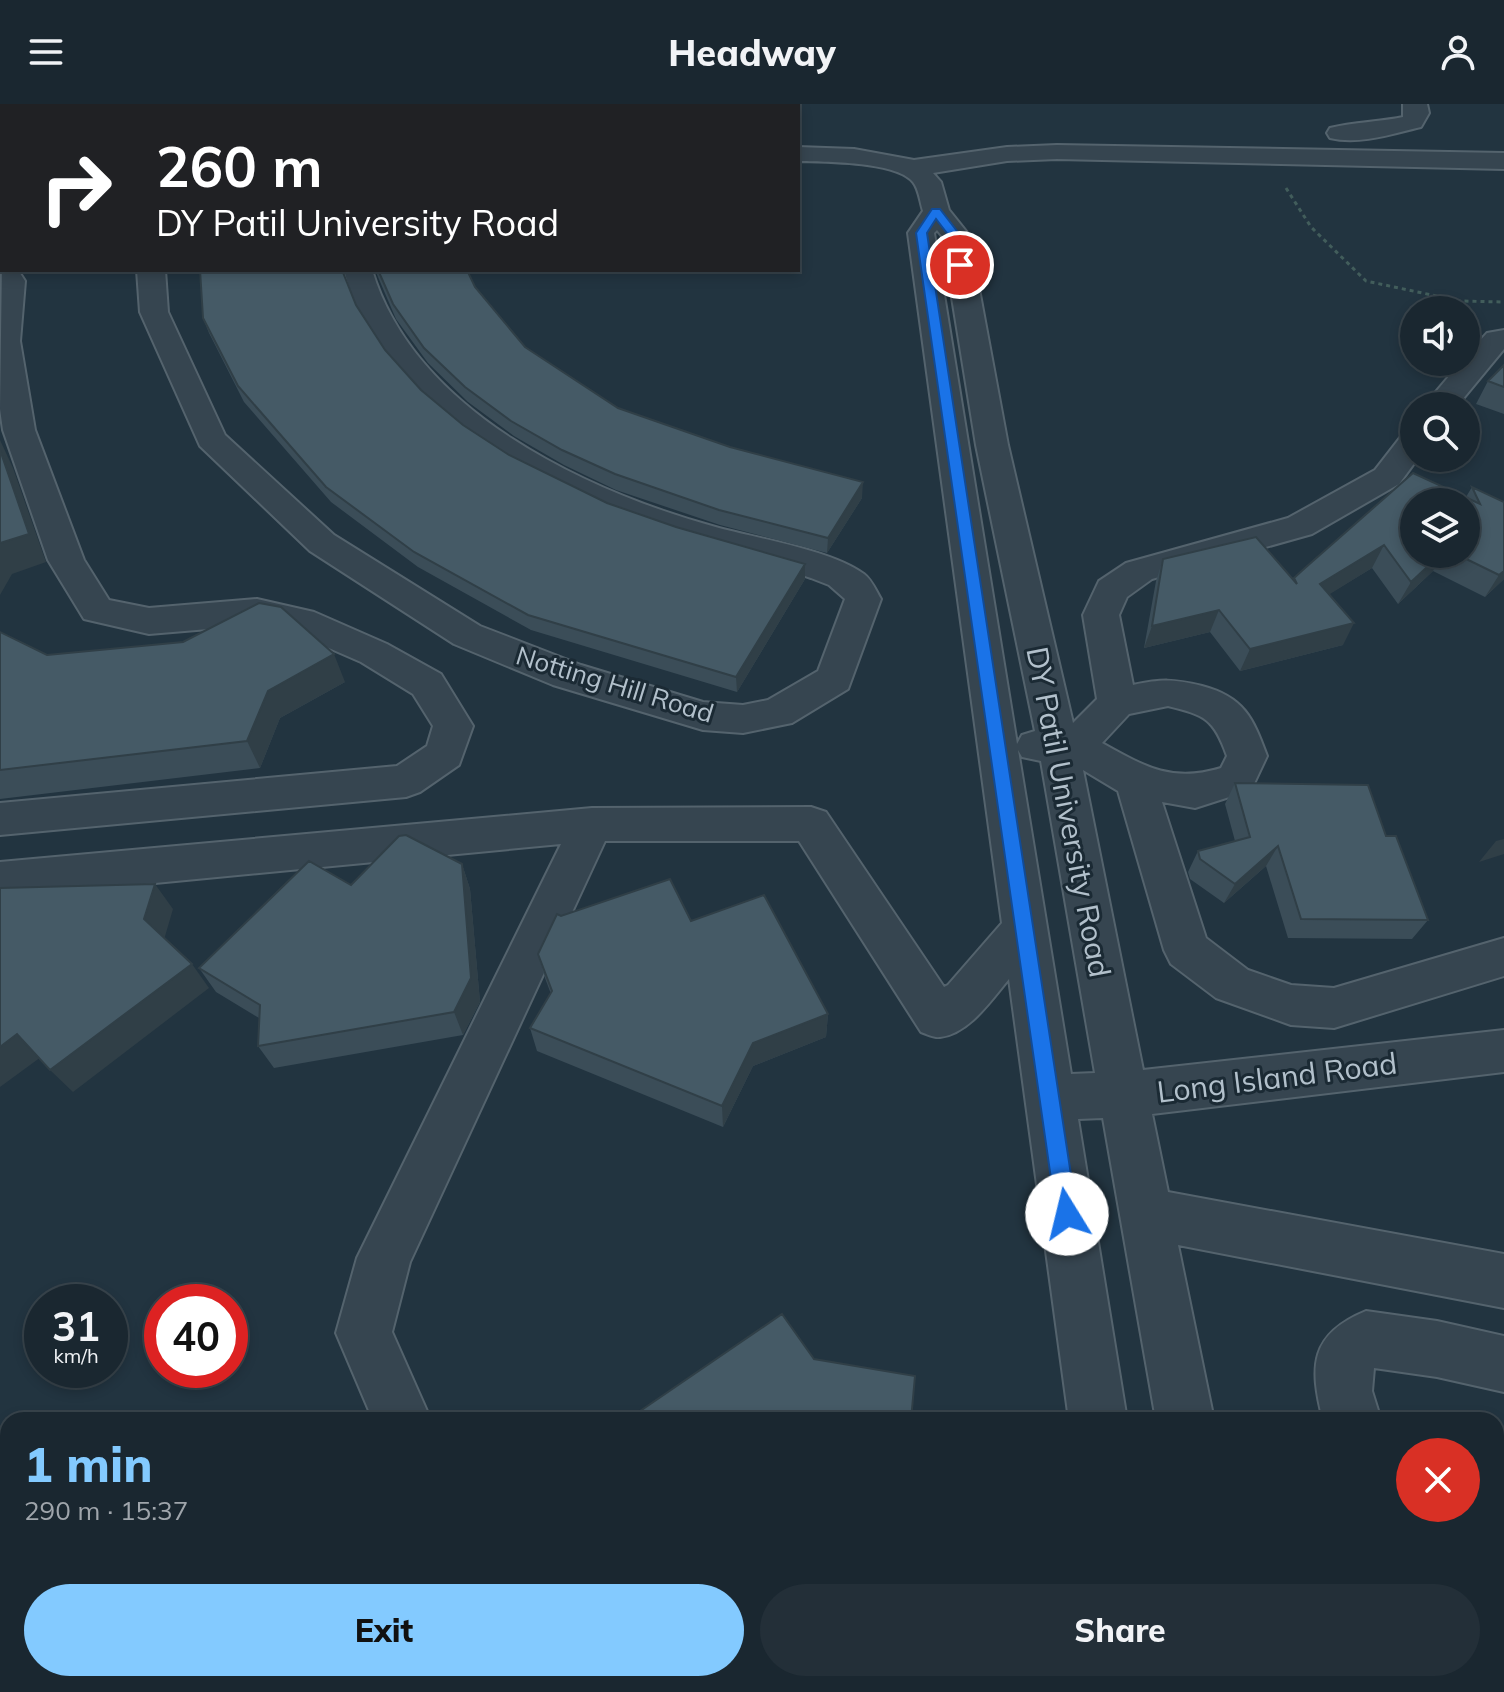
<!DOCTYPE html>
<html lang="en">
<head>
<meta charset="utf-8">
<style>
	body { margin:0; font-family:Mulish,sans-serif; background:#232f38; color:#f1f3f6; height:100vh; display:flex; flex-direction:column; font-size:30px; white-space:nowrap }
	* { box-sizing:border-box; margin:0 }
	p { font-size:26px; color:#9fa5ab }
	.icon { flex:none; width:44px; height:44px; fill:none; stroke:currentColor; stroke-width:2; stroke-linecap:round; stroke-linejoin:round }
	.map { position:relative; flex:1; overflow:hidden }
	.drawer { position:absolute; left:0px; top:1308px; width:1504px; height:280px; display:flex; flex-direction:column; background:#1a2730; border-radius:24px 24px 0 0; box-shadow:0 4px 12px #0003,0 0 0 2px #38444c }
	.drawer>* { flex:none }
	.top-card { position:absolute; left:0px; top:0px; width:800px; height:168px; box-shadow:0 4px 12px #0003,0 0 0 2px #38444c; background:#202124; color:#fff; overflow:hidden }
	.buttons { position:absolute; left:1400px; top:192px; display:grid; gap:16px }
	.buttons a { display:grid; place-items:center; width:80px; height:80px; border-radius:50%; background:#1a2730; box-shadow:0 4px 12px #0003,0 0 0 2px #38444c; font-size:40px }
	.speed { position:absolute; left:24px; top:1180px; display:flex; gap:16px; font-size:40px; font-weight:700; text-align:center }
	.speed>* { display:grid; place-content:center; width:104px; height:104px; border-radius:50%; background:#1a2730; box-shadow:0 4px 12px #0003,0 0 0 2px #38444c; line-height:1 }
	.speed small { font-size:20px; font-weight:400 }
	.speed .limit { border:12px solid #d22; background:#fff; color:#111 }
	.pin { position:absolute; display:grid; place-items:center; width:68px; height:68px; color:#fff; margin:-34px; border:4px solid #fff; border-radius:50%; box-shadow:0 2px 8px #0007 }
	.me { position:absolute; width:88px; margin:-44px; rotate:351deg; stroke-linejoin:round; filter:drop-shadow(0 0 6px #0008) }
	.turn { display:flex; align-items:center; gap:28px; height:168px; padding:0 24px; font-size:36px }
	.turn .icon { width:104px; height:104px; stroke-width:2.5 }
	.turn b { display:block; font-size:56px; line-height:68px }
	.round { display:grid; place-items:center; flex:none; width:84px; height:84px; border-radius:42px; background:#232f38 }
	.summary { display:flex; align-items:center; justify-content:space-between; height:136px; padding:0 24px }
	h1 { font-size:48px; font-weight:800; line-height:60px; color:#83caff }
	.cta { display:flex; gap:16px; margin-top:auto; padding:16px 24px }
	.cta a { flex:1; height:92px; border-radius:48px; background:#83caff; color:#111; font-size:32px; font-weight:800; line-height:92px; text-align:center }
	.cta a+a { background:#232f38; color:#f1f3f6 }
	header { display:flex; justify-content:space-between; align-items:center; height:104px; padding:0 24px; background:#1a2730; font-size:36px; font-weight:800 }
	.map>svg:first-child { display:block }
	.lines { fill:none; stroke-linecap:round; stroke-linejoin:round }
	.minor-casing { stroke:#54636d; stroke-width:4 }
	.path { stroke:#425d5b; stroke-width:3; stroke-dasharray:4 4; stroke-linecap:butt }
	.minor { fill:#364550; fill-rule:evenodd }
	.wall { fill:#3b4d58; fill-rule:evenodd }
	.shaded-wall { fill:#303f47 }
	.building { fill:#455a66; stroke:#303f47; stroke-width:2 }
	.route { fill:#1a73e8; stroke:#114b97; stroke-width:2 }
	.labels { text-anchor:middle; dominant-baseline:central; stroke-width:6; stroke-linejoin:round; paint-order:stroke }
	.far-street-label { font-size:26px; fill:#b2c0cb; stroke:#1b2a34 }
	.street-label { font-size:30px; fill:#b2c0cb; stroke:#1b2a34 }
</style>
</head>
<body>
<header><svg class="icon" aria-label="menu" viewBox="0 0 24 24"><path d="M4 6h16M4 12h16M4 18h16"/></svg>Headway<svg class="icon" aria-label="person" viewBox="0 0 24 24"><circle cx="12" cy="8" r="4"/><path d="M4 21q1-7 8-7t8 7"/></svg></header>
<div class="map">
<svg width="1504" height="1588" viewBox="0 0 1504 1588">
	<rect width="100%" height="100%" fill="#223440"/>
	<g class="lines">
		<!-- minor casing -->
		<g class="minor-casing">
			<path id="minor" d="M1403,0H1427L1429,9L1421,23C1392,30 1359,41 1330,34L1327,29L1330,24C1354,18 1379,18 1403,13Z
				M1057,41L1504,49V65L1057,55L1007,57L933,69L941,78L949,106L969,131L1008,341L1073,619L1097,595L1083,511L1099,477L1126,459L1288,414L1375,366L1403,330L1414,327V354H1418L1399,380L1312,430L1152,475L1127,493L1119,511L1133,581C1162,575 1173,575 1202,582C1244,593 1253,614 1267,652L1251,686L1195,704L1162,698L1206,834L1248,866L1291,881L1334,884L1504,834V872L1334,924L1291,921L1216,894L1171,860L1164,846L1118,687L1083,666L1143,966L1504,926V968L1152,1010L1168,1088L1504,1150V1204L1178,1141L1214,1316H1156L1103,1014L1078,1015L1127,1316H1069L1009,875C992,895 969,930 940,933C934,934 927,930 921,928L799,737H605L410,1158L392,1228L431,1316H373L336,1229L357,1154L561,740L0,794V758L592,704L811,703L826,708L944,883L948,881L1002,819L908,129L923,107C920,98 919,85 913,78C896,57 824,58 798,57V43L854,45L914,56L1007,43ZM937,126L942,132L976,341L1035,627L1022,631L1017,640L934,129ZM1168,602C1205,611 1214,615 1227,652L1221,664C1172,679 1145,663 1102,639L1129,610ZM1018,646L1022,653L1041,657L1095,969L1071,970Z
				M0,50H2V66H0Z
				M2,158V166H18L25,177L20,237L35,326L84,456L109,496L149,504L257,495L314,508L387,540L441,570L473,622L459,661L420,688L406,693L0,731V699L397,662L427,642L433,622L413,590L361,558L292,528L257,521L149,530L84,515L48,456L3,326L0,305Z
				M137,166H165L168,208L225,331L334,431L480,522L581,561L703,598L743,601L768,596L818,567L845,495L829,481L811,474C761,457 709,446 659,429C531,387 382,305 344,166H372C415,308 587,388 719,424C760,435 831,446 864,470C872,476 876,487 881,495L848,585L792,619L743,629L703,626L553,581L454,540L310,447L200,342L140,208Z
				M1504,226V245L1457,302H1424L1461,258H1466V252L1487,229Z
				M1366,1207L1437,1217L1504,1232V1288L1437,1273L1374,1264L1372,1287L1381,1316H1323C1309,1262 1310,1230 1366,1207Z
				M1496,1516L1504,1519V1583L1496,1580Z
				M1106,1580H1170L1171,1588H1107Z
				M1205,1580H1269L1270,1588H1206Z
				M1390,1580H1454L1456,1588H1392Z"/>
		</g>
		<!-- path -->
		<path class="path" d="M1286,84L1311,123L1366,177L1460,197L1504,198"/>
		<!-- minor -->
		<use href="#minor" class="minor"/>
	</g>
	<!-- wall -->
	<path class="wall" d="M375,166H467L475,183L525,243L618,304L862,394L827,449L720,421L616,386L564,361L514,332L468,298L428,259L396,215Z
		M356,201L385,246L421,286L463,321L509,351L607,399L676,423L805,460V475L737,588L531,526L418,463L331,398L244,298L209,229L203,214Z
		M1504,261V310L1476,300L1488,277Z
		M1472,383L1504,398V475L1485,493L1433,467L1398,500L1372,464L1329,490L1343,541L1240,567L1210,528L1144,544L1156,477L1163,455L1293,475L1294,474L1466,393ZM1466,398V450H1414Z
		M0,528L47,551L345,578L280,614L260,664L0,695Z
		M1235,679L1386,732L1428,816L1412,835L1288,834L1266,762L1224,799L1190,775L1188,768L1198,747L1235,737L1225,700Z
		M462,760L470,785L480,898L463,931L274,964L258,942L259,914L216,888L199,864L351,781Z
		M561,812L691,817L828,910L826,933L753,962L723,1023L537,947L530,924L551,890L545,874L538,850Z
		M1500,1325L1504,1329V1415L1496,1412V1327Z
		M662,1580H807V1588H705Z"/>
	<!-- shaded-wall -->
	<path class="shaded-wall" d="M0,336L13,364L46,458L12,470L0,491Z
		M863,378L862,394L827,449L828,434Z
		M1384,441L1372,464L1309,503L1320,480Z
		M1441,450H1443L1433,467L1398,500L1411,478Z
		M805,460V475L737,588L736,573Z
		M1504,467V475L1485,493L1499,471Z
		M1219,506L1210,528L1144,544L1152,522Z
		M1354,519L1343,541L1240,567L1250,545Z
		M334,550L345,578L280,614L260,664L247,637L268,587Z
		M1504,735V750L1479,758L1496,737Z
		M1278,742L1266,762L1224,799L1235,780Z
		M462,760L470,785L480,898L463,931L454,908Z
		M155,780L173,805L163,839L144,815Z
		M192,860L209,884L73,988L50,966Z
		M828,910L826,933L753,962L723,1023L722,1002L753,939Z
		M17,930L41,953L0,983V943Z
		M483,1580H496L490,1588H476Z"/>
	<!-- building -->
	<path class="building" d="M200,166H342L356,201L385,246L421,286L463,321L509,351L607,399L676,423L805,460L736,573L528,511L414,448L326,383L238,282L203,214Z
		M378,166H467L475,183L525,243L618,304L730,343L863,378L828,434L719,406L615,370L562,346L511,317L465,283L424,244L393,200Z
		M1504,261V283L1488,277Z
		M0,346L29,430L0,439Z
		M1413,369L1480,400L1472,383L1504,398V467L1499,471L1456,450H1466V398H1414V450H1441L1411,478L1384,441L1320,480L1354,519L1250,545L1219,506L1152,522L1163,455L1256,433L1297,480L1294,474L1305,464Z
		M259,499L281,503L334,550L268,587L247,637L0,666V528L47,551L183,538Z
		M1235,679L1368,681L1386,732H1396L1428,816L1301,815L1278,742L1235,780L1200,755L1198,747L1250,733Z
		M406,731L462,760L471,874L454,908L258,942L260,901L199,864L309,757L351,781L399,732Z
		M670,775L691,817L764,791L828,910L753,939L722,1002L530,924L552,887L538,850L557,810L561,812Z
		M155,780L144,815L192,860L50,966L17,930L0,943V784Z
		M782,1210L814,1255L915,1272L911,1316H627Z
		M1500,1325L1504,1329V1396L1496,1394V1331Z
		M86,1580H483L476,1588H79Z
		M671,1580H807V1588H714Z"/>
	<!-- route -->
	<path class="route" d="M932,105H940L960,131L966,161L960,165L954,161L949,132L936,115L927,129L1077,1110L1074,1118L1067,1121L1059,1118L1056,1110L916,129Z"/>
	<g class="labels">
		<!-- far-street labels -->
		<g class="far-street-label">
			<text transform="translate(615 580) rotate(17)">Notting Hill Road</text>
		</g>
		<!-- street labels -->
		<g class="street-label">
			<text transform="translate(1069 708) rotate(79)">DY Patil University Road</text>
			<text transform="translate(1277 973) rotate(-7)">Long Island Road</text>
		</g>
	</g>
</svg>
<div class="buttons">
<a><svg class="icon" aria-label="sound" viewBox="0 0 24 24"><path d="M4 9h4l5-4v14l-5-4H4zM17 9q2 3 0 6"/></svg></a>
<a><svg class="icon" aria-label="search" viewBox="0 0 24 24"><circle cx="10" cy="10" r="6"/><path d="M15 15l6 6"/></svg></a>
<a><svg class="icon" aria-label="layers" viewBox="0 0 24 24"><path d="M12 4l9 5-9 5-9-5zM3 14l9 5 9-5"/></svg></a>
</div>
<div class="speed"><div>31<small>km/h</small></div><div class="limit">40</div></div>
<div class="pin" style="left:960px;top:161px;background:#d93025"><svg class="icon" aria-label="arrive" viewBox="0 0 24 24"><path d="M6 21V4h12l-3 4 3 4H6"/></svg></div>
<svg class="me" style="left:1067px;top:1110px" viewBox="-20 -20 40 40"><circle r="19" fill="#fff"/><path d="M0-13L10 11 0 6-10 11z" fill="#1a73e8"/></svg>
<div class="top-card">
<div class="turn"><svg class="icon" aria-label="right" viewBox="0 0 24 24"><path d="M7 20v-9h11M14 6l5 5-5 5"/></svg><div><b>260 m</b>DY Patil University Road</div></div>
</div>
<section class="drawer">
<div class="summary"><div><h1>1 min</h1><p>290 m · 15:37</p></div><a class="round" style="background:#d93025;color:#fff"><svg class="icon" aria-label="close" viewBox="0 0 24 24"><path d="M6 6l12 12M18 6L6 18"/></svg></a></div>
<div class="cta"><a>Exit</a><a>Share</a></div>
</section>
</div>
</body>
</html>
